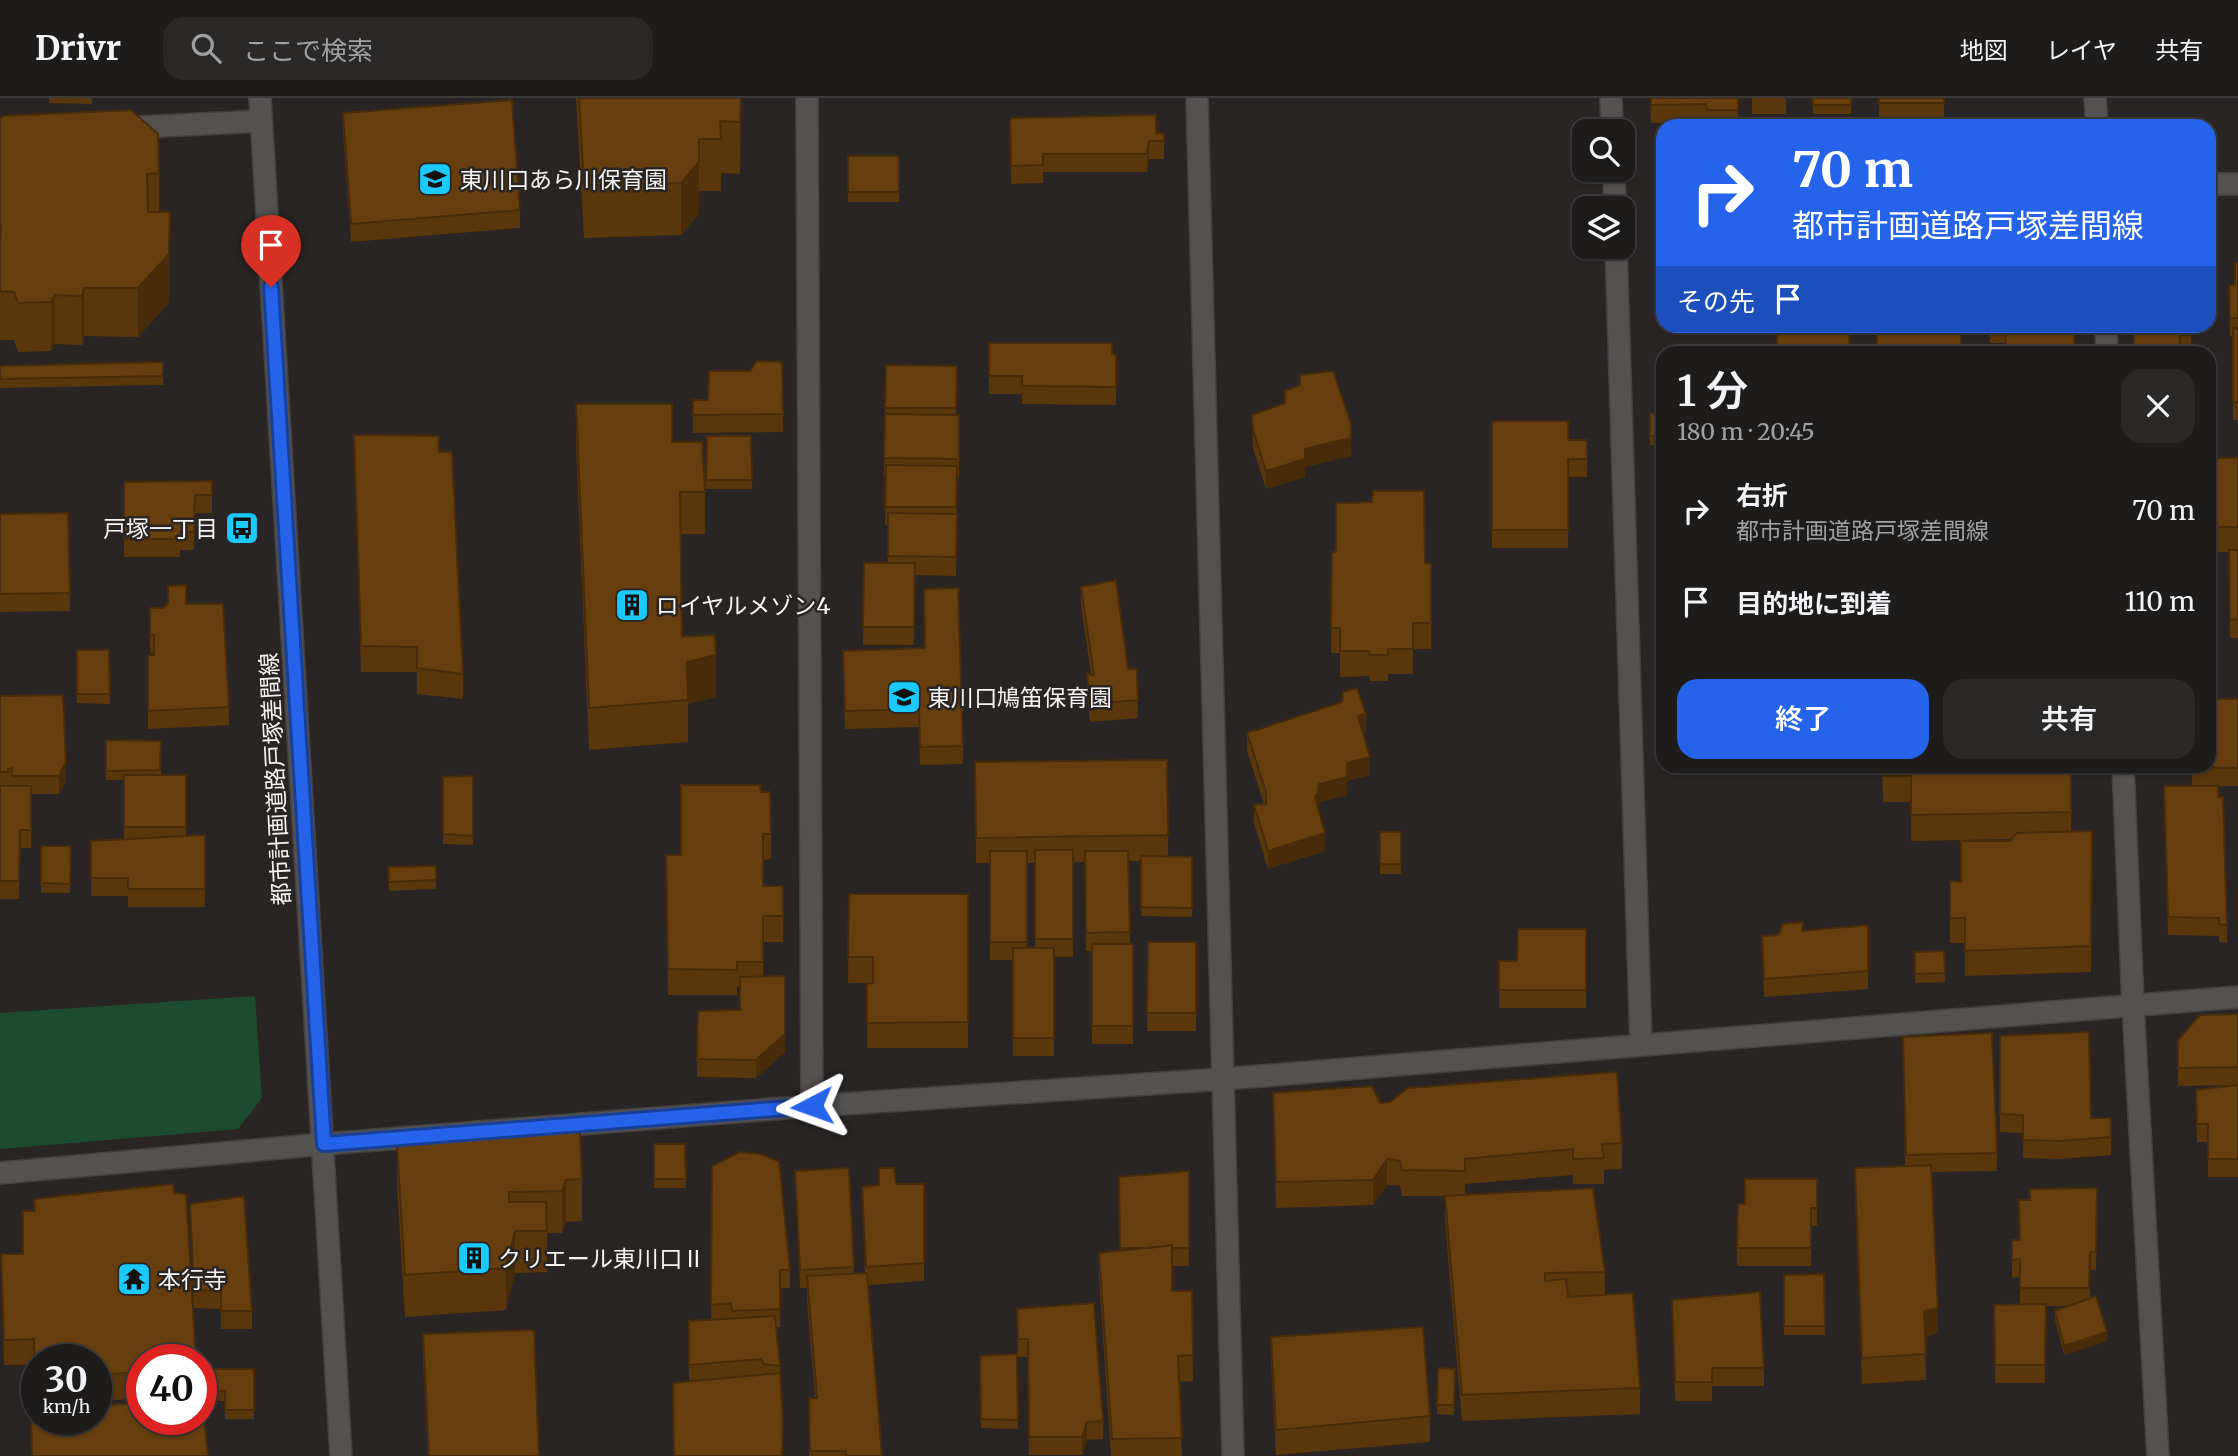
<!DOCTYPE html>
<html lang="ja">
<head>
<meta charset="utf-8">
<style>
	body { margin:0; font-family:Merriweather,"Noto Sans JP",serif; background:#2b2928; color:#f1f3f6; height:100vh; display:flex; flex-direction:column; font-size:26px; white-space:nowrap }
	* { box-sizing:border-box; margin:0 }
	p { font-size:23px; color:#a1a1a3 }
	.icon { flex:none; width:38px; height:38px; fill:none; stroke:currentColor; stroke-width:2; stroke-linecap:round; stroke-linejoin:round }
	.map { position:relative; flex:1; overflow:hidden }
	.drawer { position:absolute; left:1656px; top:248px; width:560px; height:427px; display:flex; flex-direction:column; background:#1e1c1b; border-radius:21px; box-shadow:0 2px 5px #0004,0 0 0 2px #3c3a3a }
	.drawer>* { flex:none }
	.banner { position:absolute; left:1656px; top:21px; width:560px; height:214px; border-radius:21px; box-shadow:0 2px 5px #0004,0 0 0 2px #3c3a3a; background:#2563eb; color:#fff; overflow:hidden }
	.controls { position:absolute; left:1572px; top:21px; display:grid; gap:14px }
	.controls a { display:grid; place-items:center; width:63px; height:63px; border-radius:14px; background:#1e1c1b; box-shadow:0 2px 5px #0004,0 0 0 2px #3c3a3a; font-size:35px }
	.speed { position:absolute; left:21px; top:1246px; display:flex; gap:14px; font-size:35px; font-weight:700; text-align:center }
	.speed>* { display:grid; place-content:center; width:91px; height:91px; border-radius:50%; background:#1e1c1b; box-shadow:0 2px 5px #0004,0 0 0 2px #3c3a3a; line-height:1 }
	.speed small { font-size:18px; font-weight:400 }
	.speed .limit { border:10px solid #d22; background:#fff; color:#111 }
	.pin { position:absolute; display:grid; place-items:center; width:60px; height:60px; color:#fff; margin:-72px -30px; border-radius:50% 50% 50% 0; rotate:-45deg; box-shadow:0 0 7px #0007 }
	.pin .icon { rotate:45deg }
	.me { position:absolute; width:77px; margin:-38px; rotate:266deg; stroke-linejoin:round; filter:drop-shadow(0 0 5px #0008) }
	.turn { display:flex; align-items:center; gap:24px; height:147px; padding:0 21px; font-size:32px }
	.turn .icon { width:91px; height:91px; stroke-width:2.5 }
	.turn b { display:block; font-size:49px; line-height:60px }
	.then { display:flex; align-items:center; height:66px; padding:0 21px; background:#0003; gap:14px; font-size:26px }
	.round { display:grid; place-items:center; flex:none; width:74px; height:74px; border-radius:21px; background:#2b2928 }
	.headline { display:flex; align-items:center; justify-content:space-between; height:119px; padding:0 21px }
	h1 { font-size:42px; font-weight:600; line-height:52px }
	.primary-button { display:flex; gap:14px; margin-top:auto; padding:14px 21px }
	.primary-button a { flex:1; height:80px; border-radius:21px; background:#2563eb; color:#fff; font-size:28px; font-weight:600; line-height:80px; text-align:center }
	.primary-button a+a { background:#2b2928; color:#f1f3f6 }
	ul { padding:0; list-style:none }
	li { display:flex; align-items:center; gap:21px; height:91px; padding:0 21px }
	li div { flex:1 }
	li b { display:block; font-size:26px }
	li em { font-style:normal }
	header { display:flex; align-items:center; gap:42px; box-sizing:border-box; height:98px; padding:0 35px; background:#1e1c1b; border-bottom:2px solid #3c3a3a }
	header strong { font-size:33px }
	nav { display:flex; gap:38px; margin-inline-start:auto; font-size:24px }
	.search { width:490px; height:63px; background:#2b2928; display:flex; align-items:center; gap:18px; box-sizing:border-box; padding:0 24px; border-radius:21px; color:#a1a1a3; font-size:26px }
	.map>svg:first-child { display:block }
	.green { fill:#1d4b2e }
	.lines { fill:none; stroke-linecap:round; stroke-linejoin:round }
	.minor-casing { stroke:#434140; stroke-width:24 }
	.tertiary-casing { stroke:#434140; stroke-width:24 }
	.minor { stroke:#545250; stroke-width:21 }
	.tertiary { stroke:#545250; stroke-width:21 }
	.wall { fill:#59360c; fill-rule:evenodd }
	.shaded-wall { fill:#482c0a }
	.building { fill:#673f0e; stroke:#482c0a; stroke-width:2 }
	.route-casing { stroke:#184099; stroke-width:18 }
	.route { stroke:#2563eb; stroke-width:12 }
	.labels { text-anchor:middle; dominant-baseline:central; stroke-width:5; stroke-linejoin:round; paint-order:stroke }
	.poi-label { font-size:23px; fill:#f6f4f3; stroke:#282524; text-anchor:start }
	.street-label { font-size:23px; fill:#f6f4f3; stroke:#282524 }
</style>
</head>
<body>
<header>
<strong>Drivr</strong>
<div class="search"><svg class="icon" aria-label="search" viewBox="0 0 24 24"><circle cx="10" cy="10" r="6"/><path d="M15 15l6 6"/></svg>ここで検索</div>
<nav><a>地図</a><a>レイヤ</a><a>共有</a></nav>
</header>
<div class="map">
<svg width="2238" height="1358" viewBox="0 0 2238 1358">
	<rect width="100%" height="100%" fill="#282524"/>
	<!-- green -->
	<path class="green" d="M255,898L262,1000L238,1031L0,1051V915Z"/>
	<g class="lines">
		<!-- minor casing -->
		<g class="minor-casing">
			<path id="minor" d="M807,0L812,1008
				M1197,0L1233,1358
				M1611,0L1612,33
				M2095,0L2097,28
				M121,30L261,23
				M1614,72L1615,110
				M2208,86H2238
				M1616,149L1641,947
				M2106,228L2107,256
				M2123,668L2133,907L2158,1358
				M0,1075L324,1046"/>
		</g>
		<!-- tertiary casing -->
		<g class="tertiary-casing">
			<path id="tertiary" d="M260,0L341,1358
				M324,1046L812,1008L1224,981L2238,899"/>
		</g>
		<!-- minor -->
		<use href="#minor" class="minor"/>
		<!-- tertiary -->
		<use href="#tertiary" class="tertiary"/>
	</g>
	<!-- wall -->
	<path class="wall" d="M49,0H92V6L49,5Z
		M576,0H741L740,76L721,75V93H699V116L681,137L584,140Z
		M1650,0H1738V28H1706V24L1651,25Z
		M1752,0H1786V16H1752Z
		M1813,0H1851V16H1813Z
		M1879,0H1944V23H1879Z
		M343,15L520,112V130L351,144L343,33Z
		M0,20L159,75V114L170,163L169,205L138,239L84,238L82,247L55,246L51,253L18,254L14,242H0Z
		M1010,20L1164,35V61H1149L1147,74H1043V85L1011,86Z
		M848,58H899V104H848Z
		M2238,165V322H2233V238H2230L2229,187H2235Z
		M1990,228H2074L2005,245H1990Z
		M2191,228V247H2180L2165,235Z
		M989,245L1116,257V307L1022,306V296H989Z
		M163,264V287L0,290V268Z
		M782,264L783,334L693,335V302H708L750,273Z
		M886,267L957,268L956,317L959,335V379H957L956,478L915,477L914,547H863L864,465H888V427H885L886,378H884Z
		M576,306L672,344L705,394V436H680L682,539L716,599L688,606V644L589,652L576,347Z
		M1650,315H1662V347H1650Z
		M1252,317L1351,358L1305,369V379L1266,391L1253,350Z
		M1492,323L1568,342H1587V379H1568V450H1492Z
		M354,337L439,354L463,576V601L417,596V574H361Z
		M707,338H751L752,391H706Z
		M2208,360H2238V540H2230L2229,454H2208Z
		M212,383V415H195L194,452H180V459H124V384Z
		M68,415L70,513L0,514V416Z
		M1332,454L1431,466V551H1413V576H1388V583H1370L1369,578L1340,579V555H1331Z
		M1081,489L1128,571H1137L1138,620L1090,624L1087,594V576H1091L1081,507Z
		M186,506L229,609V627L148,631V557H154V555H150V510H163Z
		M925,550L963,648V666L920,667L919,629L845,631L843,553Z
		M77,552H109L110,606L77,605Z
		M0,598L66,682L59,696H31V750H20L19,801H0Z
		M2238,601V688H2192V668Z
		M1366,634L1363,635L1370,677L1347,683V697L1319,704L1318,711L1325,753L1268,771L1254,725V707L1264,706L1247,653V635Z
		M106,642L161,643V677H186V738L205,737V809H128V798H91V743L124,741V682H106Z
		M975,664L1168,737V758L1192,759V819L1141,818V763H1128L1130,846H1133V946H1092V853H1086L1085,764H1073V859H1054V958H1013V862H990V765H976ZM1027,765H1035V850H1027Z
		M1882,668H2071V733H2092L2091,874L1965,878V845H1950V783L1961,784L2012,741L1911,743V704H1883Z
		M473,678V747L443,746V679Z
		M681,687L771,736V761L763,762V788H783V844H763V879L785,954L756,980L697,979L698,913L740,912V889H737V897H668L666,757H681Z
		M2164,688L2218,699L2227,827V845L2219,844V838L2168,837Z
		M1380,734H1401V776H1380Z
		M41,748H71L70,795H41Z
		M436,768V791L389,793L388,769Z
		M849,796H968V950H867V886L872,885H848Z
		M1868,827V891L1764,899L1762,838Z
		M1586,831V910H1499V863H1517Z
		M1148,844H1196V933H1147Z
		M1944,853L1945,884L1915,885V854Z
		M2238,916V1079H2208V1044H2197L2196,992L2235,987L2178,988V942Z
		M2000,938L2091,1020H2111V1057L2059,1061L2023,1060V1035L2000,1034Z
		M1903,939L1997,1055V1073L1932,1074L1938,1235L1925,1239L1926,1282L1862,1286L1855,1096V1070L1905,1068Z
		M1273,995L1622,1045V1071L1604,1072V1086H1573V1077L1465,1086V1097L1605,1174V1196L1640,1290V1316L1462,1323L1445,1124V1098H1402L1400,1088L1387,1087L1373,1107L1276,1110Z
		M654,1046H685L686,1090H654Z
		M397,1048L582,1081V1123L566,1124L562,1135H547V1174L515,1175L506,1212L405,1219L397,1090Z
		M712,1068L790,1172V1190H780V1229H776L780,1268L783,1322L689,1284V1223L711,1222Z
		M849,1070L854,1176L865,1175L862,1089L896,1086H924V1183L868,1187L882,1358H809V1300H815L807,1204V1190H800L795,1073Z
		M1189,1073V1168H1172V1193H1192L1193,1283L1179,1284L1182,1358H1111L1099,1181V1155L1120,1153L1119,1079Z
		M1817,1081V1128H1811V1168H1737L1738,1106H1745Z
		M2097,1090L2096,1172H2090V1200L2107,1243L2064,1257L2055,1222V1213L2067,1208H2046L2045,1285H1995L1994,1207H2020V1179L2012,1180V1142H2019L2030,1102Z
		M34,1101L142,1262V1321L208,1358H32L31,1312L132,1305V1301L96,1303V1262H37V1307H34V1267H4L1,1156H23L34,1113Z
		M190,1106L252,1213V1231H221V1211L194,1210Z
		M1824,1176L1825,1237H1784V1177Z
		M1672,1202L1764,1270V1288H1712V1303H1675Z
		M1017,1211L1103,1323V1341L1087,1342L1082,1357H1029L1028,1259H1018Z
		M423,1236L539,1358H428L423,1262Z
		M1271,1239L1430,1318V1344L1276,1357L1271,1265Z
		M1017,1256L1018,1331L981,1330L980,1258Z
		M1438,1270L1455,1271L1454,1317L1437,1316Z
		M207,1271H254V1321H225V1303H207Z"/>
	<!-- shaded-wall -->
	<path class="shaded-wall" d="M741,0V30L740,76V24Z
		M1149,43V61L1147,74V56Z
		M699,64V116L681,137V85Z
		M170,114L169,205L138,239V190Z
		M84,190V238L82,247V198Z
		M55,197V246L51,253V204Z
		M1351,340V358L1305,369V379L1266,391V373L1305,351Z
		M716,557V599L688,606L687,564Z
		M1366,616V634L1358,636V618Z
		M1370,659V677L1347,683V697L1319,704L1318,713L1315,699L1319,686L1347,665Z
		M66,664V682L59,696V678Z
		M1325,735V753L1268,771V753Z
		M785,936V954L756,980V962Z
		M1387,1061V1087L1373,1107V1082Z
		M566,1082V1124L562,1135V1093Z
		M515,1133V1175L506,1212V1170Z
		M1938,1210V1235L1924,1239V1213Z
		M2107,1234V1243L2064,1257V1248Z
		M1087,1324V1342L1082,1357V1339Z"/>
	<!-- building -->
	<path class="building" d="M579,0H741L740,24L720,23L721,41H699V64L681,85L584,87Z
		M1651,0H1738V12H1707L1706,6L1651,7Z
		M1813,0H1851V7H1813Z
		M1879,0H1944V5H1879Z
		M512,2L520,112L351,126L343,15Z
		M131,12L158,36L159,75L147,76L148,114H170L169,156L138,190H84L82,198L55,197L51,204L18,205L14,194L0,193V147L1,128H0V20L4,18Z
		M1156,17V35H1164V43H1149L1147,56H1043V67L1011,68L1010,20Z
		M848,58H899V94H848Z
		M2235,165H2238V220H2230L2229,187H2235Z
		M1777,228H1849L1850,256H1777Z
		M1877,228H1961V256H1877Z
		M2005,228H2074V256H2006Z
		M2165,228H2191V237H2180V235H2165Z
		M2233,230H2238V304H2233Z
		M2134,235H2180V256H2134Z
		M989,245H1112V256L1116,257V289L1022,288V278H989Z
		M757,263L782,264L783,316L693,317V302H708L709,273H750Z
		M163,264V278L0,281V268Z
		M886,267L957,268L956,310H885Z
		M1333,273L1351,326V340L1305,351V361L1266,373L1253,332L1252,317L1285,305V293L1300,287V277Z
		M576,306H672V344H702L705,394H680L682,539L715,537L716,557L687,564L688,602L589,610Z
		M1650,315H1662V338H1650Z
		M885,316L959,317V361L884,360Z
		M1492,323H1568V342H1587V361H1568V432H1492Z
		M354,337L438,338L439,354H452L463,576L417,570V549L361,548Z
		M707,338H751L752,382H706Z
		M2208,360H2238V429H2208Z
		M886,367L957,368L956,409H885Z
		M212,383V397H195L194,434H180V441H124V384Z
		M1373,393H1424L1425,465L1431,466V525H1413V551H1388V557H1370L1369,553H1340V530H1331L1332,454H1336V405L1372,404Z
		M68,415L70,495L0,496V416Z
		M888,415L957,416L956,459L888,458Z
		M2229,452H2238V521L2230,522Z
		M864,465H915L914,529H863Z
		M1116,482L1128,571H1137L1138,602L1090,606L1087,576L1094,577L1081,489Z
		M186,487V506H223L229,609L148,613V557H154V537H150V510H163L168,505V488Z
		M958,490L963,648L920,649L919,611L845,613L843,553L925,550L924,491Z
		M77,552H109L110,596H77Z
		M1357,590L1366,616L1358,618L1370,659L1347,665V679L1319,686L1318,695L1315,699L1325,735L1268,753L1254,707L1266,706V694L1247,635L1342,604L1343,594Z
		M63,597L66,664L59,678H12V670L8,671V674H0V598Z
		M2208,601H2238V670L2192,669V668H2208Z
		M106,642L161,643L160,672L106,673Z
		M1167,662L1168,737L976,740L975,664Z
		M1883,668H2071V714L1911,717V678H1883Z
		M124,677H186V729H124Z
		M473,678V738L443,736V679Z
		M681,687H760L761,694H770L771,736H763V788H783V818H763V864H737V872L668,871L666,757H681Z
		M0,688H31V732H20L19,783H0Z
		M2164,688H2218V699H2223L2227,827L2219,826V820L2168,819Z
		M2092,733L2091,848L1965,853V820H1950V783L1961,784V743H2010L2017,735Z
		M1380,734H1401V766H1380Z
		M205,737V791H128V780H91V743Z
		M41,748H71L70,786L41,785Z
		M1035,752H1073V841H1035Z
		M990,753H1027V844H990Z
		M1085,753H1128L1130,834L1086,835Z
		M1141,758L1192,759V810L1141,809Z
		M436,768V782L389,784L388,769Z
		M849,796H968V924L867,925V886L873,885V859H848Z
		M1803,824L1802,833L1868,827V873L1764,881L1762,838L1777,837L1781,833L1782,826Z
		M1518,831H1586V892H1499V863H1517Z
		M1148,844H1196V915H1147Z
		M1092,846H1133V928H1092Z
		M1013,850H1054V940H1013Z
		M1944,853L1945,875L1915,876V854Z
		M785,878V936L756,962L697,961L698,913L740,912V879Z
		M2238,916V969L2178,970V942L2200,917Z
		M2089,934L2091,1020H2111V1039L2059,1043L2023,1042V1017L2000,1016V938Z
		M1992,935L1997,1055L1906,1057L1903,939Z
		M1617,974L1622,1045L1602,1046L1604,1060L1573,1061V1051L1465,1061V1073L1402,1072L1400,1063L1387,1061L1373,1082L1276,1084L1273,995L1372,988L1380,1005L1390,1004L1408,990Z
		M2238,987V1061H2208V1026H2197L2196,992Z
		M580,1034L582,1081L566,1082L562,1093L509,1094V1104H546L547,1133H515L506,1170L405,1177L397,1048L407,1041Z
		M654,1046H685L686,1081H654Z
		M740,1054L759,1056L779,1063L790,1172H780V1211L732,1213L731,1205L711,1207L712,1068Z
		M1931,1067L1938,1210L1924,1213L1926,1256L1862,1260L1855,1070Z
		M849,1070L854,1169L800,1172L795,1073Z
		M879,1070H894L896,1086H924V1165L866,1169L862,1089L879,1087Z
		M1189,1073V1150H1172V1147L1149,1150H1120L1119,1079Z
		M1745,1081H1817V1110H1811V1150H1737L1738,1106H1745Z
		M173,1086L174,1095L186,1096L196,1262H142V1274L96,1277V1262H37V1281H34V1241L4,1242L1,1156H23V1113H35L34,1101Z
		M1593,1090L1605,1174L1545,1175V1183L1566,1181L1568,1199L1633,1195L1640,1290L1462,1297L1445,1098Z
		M2097,1090L2096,1154H2090L2089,1190H2020V1161L2012,1162V1142H2020L2019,1102H2030V1091Z
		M244,1098L252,1213H221V1193L194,1192L190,1106Z
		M1172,1147V1193H1192L1193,1257L1178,1258L1182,1340L1112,1341L1099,1155Z
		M867,1175L882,1358H846V1353H810L809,1300H817L807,1178Z
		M1824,1176L1825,1228H1784V1177Z
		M1760,1194L1764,1270H1712V1284H1675L1672,1202Z
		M2096,1198L2107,1234L2064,1248L2055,1213Z
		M1094,1205L1103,1323L1087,1324L1082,1339H1029L1028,1241H1018L1017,1211Z
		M2046,1206L2045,1267H1995L1994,1207Z
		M775,1218L780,1268L764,1266L761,1261L689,1267V1223Z
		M1423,1229L1430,1318L1276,1332L1271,1239Z
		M534,1232L539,1358H429L423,1236Z
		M1017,1256L1018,1322L981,1321L980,1258Z
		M1438,1270L1455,1271L1454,1307H1437Z
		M207,1271H254V1312H225V1293L207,1294Z
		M780,1275L783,1322L782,1358H674L673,1285Z
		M132,1285H142V1321H201V1292L208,1358H32L31,1312H37V1321H96V1308L136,1305Z"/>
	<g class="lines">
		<!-- route casing -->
		<g class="route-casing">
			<path id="route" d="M271,189L324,1046L812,1008"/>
		</g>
		<!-- route -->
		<use href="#route" class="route"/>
	</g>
	<!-- icons -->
	<defs>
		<g id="school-square" transform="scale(1.75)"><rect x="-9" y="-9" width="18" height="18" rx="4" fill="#1acafc" stroke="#282524"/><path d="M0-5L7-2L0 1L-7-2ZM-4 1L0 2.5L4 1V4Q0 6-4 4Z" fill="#111"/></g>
		<g id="bus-square" transform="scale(1.75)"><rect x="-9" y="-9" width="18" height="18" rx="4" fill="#1acafc" stroke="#282524"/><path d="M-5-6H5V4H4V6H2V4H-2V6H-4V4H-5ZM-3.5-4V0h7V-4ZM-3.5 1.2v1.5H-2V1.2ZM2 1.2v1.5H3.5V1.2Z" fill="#111"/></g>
		<g id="building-square" transform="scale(1.75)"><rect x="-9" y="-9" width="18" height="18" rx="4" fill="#1acafc" stroke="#282524"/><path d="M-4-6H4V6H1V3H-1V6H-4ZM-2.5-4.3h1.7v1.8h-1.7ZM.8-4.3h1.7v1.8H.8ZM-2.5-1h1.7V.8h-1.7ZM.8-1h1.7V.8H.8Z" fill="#111"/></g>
		<g id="temple-square" transform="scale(1.75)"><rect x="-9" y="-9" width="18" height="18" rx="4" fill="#1acafc" stroke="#282524"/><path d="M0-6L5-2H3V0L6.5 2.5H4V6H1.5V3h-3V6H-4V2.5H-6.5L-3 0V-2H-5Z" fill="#111"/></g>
	</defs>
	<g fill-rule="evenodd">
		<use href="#school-square" x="435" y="81"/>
		<use href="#bus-square" x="242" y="430"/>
		<use href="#building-square" x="632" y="507"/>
		<use href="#school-square" x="904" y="599"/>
		<use href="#building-square" x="474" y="1160"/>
		<use href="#temple-square" x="134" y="1181"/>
	</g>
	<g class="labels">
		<!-- poi labels -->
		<g class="poi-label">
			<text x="460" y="81">東川口あら川保育園</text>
			<text x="218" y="430" text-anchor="end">戸塚一丁目</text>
			<text x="656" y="507">ロイヤルメゾン4</text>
			<text x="928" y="599">東川口鳩笛保育園</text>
			<text x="498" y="1160">クリエール東川口Ⅱ</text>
			<text x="158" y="1181">本行寺</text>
		</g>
		<!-- street labels -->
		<g class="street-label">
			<text transform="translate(275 681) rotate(-93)">都市計画道路戸塚差間線</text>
		</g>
	</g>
</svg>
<div class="controls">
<a><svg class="icon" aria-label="search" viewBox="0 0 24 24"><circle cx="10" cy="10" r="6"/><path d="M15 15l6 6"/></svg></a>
<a><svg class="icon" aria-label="layers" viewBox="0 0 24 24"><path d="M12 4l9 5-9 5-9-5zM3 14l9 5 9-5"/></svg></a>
</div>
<div class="speed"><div>30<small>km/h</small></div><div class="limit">40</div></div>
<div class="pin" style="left:271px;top:189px;background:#d93025"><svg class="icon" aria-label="arrive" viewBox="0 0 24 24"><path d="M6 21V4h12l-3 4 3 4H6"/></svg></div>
<svg class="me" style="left:812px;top:1008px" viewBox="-20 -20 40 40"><path d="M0-17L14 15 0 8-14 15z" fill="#2563eb" stroke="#fff" stroke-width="4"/></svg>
<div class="banner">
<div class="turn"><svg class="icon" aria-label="right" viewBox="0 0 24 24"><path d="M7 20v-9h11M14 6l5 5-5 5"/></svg><div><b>70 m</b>都市計画道路戸塚差間線</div></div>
<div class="then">その先<svg class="icon" aria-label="arrive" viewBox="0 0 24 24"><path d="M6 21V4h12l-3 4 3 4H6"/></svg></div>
</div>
<section class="drawer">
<div class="headline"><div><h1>1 分</h1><p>180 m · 20:45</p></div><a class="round"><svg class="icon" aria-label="close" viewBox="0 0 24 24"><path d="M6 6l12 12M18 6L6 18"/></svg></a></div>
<ul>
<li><svg class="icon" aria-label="right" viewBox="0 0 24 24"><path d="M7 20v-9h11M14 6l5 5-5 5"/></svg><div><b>右折</b><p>都市計画道路戸塚差間線</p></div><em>70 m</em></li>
<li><svg class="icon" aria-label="arrive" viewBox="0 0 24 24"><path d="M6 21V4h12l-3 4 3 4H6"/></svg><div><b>目的地に到着</b></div><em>110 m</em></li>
</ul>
<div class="primary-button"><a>終了</a><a>共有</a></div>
</section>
</div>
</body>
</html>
